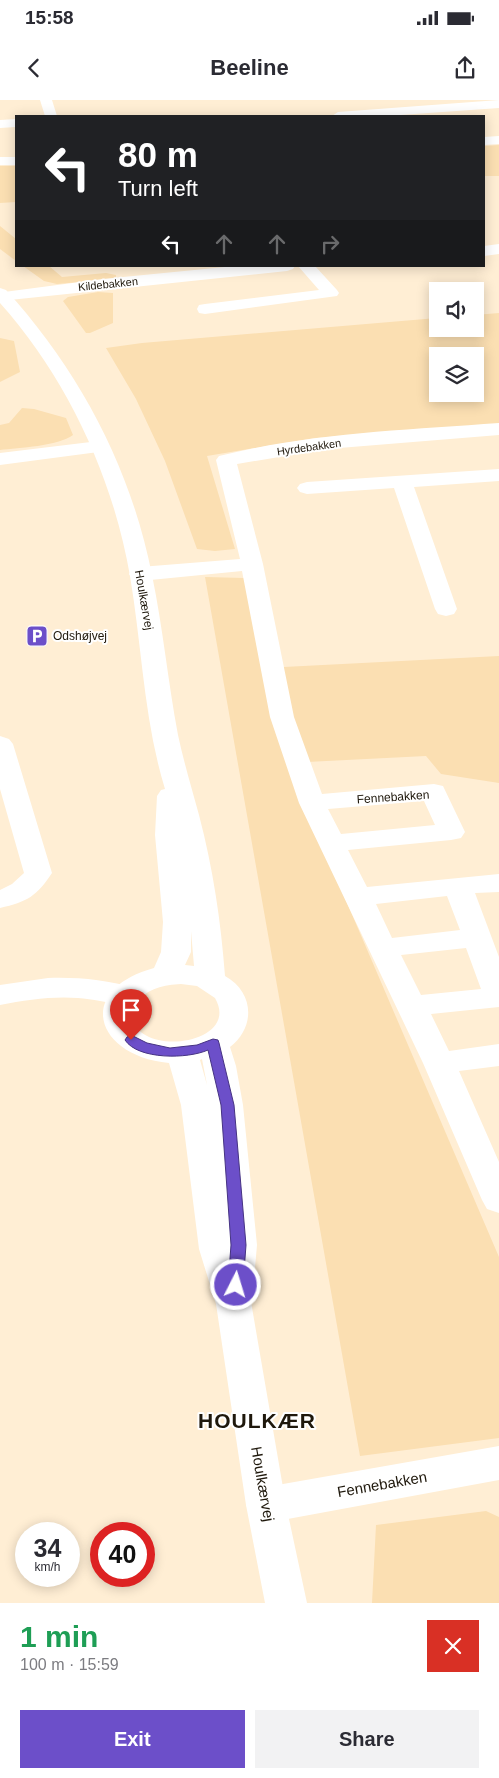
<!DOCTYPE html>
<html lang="en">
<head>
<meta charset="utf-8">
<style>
	body { margin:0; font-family:Arial,sans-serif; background:#f2f2f3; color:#2b2b33; height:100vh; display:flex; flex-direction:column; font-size:19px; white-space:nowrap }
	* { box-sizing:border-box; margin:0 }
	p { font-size:16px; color:#7c7c81 }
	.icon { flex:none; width:28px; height:28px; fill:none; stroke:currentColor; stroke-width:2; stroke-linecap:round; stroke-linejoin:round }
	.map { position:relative; height:1503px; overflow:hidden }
	.details { display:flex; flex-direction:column; background:#fff; flex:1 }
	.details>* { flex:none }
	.guide { position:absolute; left:15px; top:15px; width:470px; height:152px; border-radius:0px; box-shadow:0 2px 12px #0003; background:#202124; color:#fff; overflow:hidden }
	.fabs { position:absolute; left:429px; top:182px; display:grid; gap:10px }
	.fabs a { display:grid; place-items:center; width:55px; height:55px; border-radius:0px; background:#fff; box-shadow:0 2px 12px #0003; font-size:25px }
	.speed { position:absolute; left:15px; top:1422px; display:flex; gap:10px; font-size:25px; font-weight:700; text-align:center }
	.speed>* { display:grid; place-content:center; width:65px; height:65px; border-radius:50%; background:#fff; box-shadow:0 2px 12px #0003; line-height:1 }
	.speed small { font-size:12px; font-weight:400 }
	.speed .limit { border:8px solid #d22; background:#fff; color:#111 }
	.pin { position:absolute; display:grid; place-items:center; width:42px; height:42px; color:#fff; margin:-51px -21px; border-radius:50% 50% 50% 0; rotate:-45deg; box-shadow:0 0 5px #0007 }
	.pin .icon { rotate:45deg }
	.me { position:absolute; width:55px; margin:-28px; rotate:5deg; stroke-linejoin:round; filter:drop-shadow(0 0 4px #0008) }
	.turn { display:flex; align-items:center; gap:18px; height:105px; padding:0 20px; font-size:22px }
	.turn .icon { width:65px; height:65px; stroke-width:2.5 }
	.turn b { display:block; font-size:35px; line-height:42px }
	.lanes { display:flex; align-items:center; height:48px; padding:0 20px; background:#0003; justify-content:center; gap:25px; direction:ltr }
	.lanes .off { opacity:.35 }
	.round { display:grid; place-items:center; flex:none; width:52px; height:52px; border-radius:0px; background:#f2f2f3 }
	.overview { display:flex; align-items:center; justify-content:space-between; height:85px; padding:0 20px }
	h1 { font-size:30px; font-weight:700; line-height:38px; color:#1e9e55 }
	.button { display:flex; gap:10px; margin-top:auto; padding:10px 20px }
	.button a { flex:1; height:58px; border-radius:0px; background:#6c4fc9; color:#fff; font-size:20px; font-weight:700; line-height:58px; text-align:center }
	.button a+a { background:#f2f2f3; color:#2b2b33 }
	.status { display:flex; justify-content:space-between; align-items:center; height:35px; padding:0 25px; background:#fff; direction:ltr }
	.status svg { height:14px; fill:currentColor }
	header { display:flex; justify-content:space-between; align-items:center; height:65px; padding:0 20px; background:#fff; font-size:22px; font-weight:700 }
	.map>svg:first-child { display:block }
	.green { fill:#fbdfb2; fill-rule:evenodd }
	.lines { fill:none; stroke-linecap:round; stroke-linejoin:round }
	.minor { fill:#fff; fill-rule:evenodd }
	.tertiary { fill:#fff; fill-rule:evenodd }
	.route { fill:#6c4fc9; stroke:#463383 }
	.labels { text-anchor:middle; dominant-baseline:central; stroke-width:4; stroke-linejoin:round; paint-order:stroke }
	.far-street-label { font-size:11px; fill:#1f180c; stroke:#fff }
	.street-label { font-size:12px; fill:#1f180c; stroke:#fff }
	.poi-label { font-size:12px; fill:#1f180c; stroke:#fff; text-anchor:start }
	.near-street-label { font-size:15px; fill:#1f180c; stroke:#fff }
	.near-district-label { font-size:21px; font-weight:bold; letter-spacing:1px; fill:#1f180c; stroke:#fff }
</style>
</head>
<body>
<div class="status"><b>15:58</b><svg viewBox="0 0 49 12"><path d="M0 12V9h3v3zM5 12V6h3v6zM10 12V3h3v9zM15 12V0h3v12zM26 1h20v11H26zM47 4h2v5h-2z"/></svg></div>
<header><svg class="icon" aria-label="back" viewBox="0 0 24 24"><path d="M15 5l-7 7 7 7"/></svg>Beeline<svg class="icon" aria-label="share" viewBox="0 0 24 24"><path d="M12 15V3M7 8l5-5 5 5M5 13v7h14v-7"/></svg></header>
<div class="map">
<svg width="499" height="1503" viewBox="0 0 499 1503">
	<rect width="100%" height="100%" fill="#ffeed4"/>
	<!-- green -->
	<path class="green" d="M499,45V76H484V46Z
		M0,66H16V102L0,103Z
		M0,126L16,139V161L0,149Z
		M23,166H49L62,177L106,173L116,175V179L57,184L44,181Z
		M98,192L113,193V223L90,233H86L63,201L68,197Z
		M499,213V324L315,338L207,356L235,449L215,451L197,449L165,361L136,299L106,248L142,243L437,218L438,229H475V215ZM438,256H475V294H438Z
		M0,238L14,241L20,272L0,282Z
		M22,308L34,309L66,318L73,335C58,346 19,348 0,350V325L9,323Z
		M205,477L244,478L264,568L499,556V683L441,674L426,656L287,663L499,1157V1338L360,1356Z
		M486,1411L499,1417V1503H372L376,1425Z"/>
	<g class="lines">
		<!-- minor -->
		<path class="minor" d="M40,0H52L57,16H45Z
			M499,0V8L386,16H332L338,12Z
			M16,19V27L0,28V20Z
			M499,36V44L484,45V37Z
			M0,57H16V65H0Z
			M499,144V154L484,156V146Z
			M235,166H295L293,169L287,171L0,201V193L4,192L103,179Z
			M298,166H315L337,190L339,193L337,196L205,214L199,213L197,209L199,205L205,204L319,190Z
			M499,323V335L327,349L237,364L263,464L294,617L322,694L434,684L443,686L465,732L461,738L451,740L348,750L367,787L499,774V792L475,793L499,857V907L431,914L449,951L499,944V966L459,971L499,1062V1113L487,1109L482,1100L423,963L299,703L270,617L242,471L140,481L132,479L129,474L132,469L140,467L240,459L216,360L219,356C310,333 406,330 499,323ZM424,701L435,725L341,734L328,709ZM447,796L460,830L392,838L376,804ZM466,848L481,889L421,895L401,855Z
			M99,341L106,343L109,347L106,351L0,365V353Z
			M499,369V381L414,387L457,509L454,514L446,516L438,514L435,509L394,388L307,394L300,392L297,388L300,384L307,382Z
			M0,636L9,639L13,644L52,773C37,796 27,802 0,808V790L12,784L24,773L0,689Z
			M48,878C78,877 107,880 136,888L140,895L136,902C117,907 97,899 78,898C52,896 26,900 0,905V885Z
			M499,1346V1380L266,1423L252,1418L246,1405L252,1392L266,1387Z"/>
		<!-- tertiary -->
		<path class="tertiary" d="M0,188L6,190C79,270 131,368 152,475C163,528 168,582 178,635C184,663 192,689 199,715C213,768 221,822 225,876C254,892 256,927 230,947L236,966L243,1005L257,1145L253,1190L250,1196L286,1405L307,1503H265L246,1405L216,1204L199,1149L181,1005L169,963C95,956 74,890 154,868L161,852L163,822L155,735L157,696L161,690L165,689C144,621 142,547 130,476C113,377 67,278 0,203ZM191,831L194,866L185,865L191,852ZM181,884L197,886L215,898C242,945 137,958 133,917C133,912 133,907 137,902C148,888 164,885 181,884ZM202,959L207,985L200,960Z"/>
	</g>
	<!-- route -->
	<path class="route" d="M131,935L147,943L170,948L197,945L213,939L218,940L219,943L234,1005L246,1145L243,1185L241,1189L236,1191L230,1189L228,1185L231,1145L221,1005L208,950C188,959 138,960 125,940L127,937Z"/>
	<!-- icons -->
	<defs>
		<g id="parking-square" transform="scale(1.125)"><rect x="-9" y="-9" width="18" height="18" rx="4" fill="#6c4fc9" stroke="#fff"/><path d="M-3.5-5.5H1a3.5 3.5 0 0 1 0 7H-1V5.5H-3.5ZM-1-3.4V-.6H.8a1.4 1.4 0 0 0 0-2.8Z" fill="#fff"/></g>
	</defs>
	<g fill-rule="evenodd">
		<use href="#parking-square" x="37" y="536"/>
	</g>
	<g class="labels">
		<!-- far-street labels -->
		<g class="far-street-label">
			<text transform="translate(108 184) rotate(-6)">Kildebakken</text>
			<text transform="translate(309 347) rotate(-8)">Hyrdebakken</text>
		</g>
		<!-- street labels -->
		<g class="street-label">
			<text transform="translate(144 500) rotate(80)">Houlkærvej</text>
			<text transform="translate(393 697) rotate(-4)">Fennebakken</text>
		</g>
		<!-- poi labels -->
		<g class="poi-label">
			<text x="53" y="536">Odshøjvej</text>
		</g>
		<!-- near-street labels -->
		<g class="near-street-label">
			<text transform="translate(263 1384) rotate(80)">Houlkærvej</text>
			<text transform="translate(382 1384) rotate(-10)">Fennebakken</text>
		</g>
		<!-- near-district labels -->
		<g class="near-district-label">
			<text x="257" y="1320">HOULKÆR</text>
		</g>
	</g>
</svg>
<div class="fabs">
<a><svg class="icon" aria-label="sound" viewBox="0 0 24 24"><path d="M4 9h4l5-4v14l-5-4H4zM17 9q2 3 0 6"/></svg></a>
<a><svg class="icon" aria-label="layers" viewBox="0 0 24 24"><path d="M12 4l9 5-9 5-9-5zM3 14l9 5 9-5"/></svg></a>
</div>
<div class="speed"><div>34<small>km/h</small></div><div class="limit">40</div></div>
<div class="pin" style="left:131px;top:940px;background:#d93025"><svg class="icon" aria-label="arrive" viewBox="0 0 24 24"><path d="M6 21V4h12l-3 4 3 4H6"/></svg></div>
<svg class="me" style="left:236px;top:1185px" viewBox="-20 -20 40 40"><circle r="17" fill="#6c4fc9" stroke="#fff" stroke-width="3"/><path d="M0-11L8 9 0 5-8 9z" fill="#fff"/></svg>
<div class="guide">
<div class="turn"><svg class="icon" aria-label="left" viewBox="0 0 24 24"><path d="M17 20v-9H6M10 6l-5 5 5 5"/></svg><div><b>80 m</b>Turn left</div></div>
<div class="lanes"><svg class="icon" aria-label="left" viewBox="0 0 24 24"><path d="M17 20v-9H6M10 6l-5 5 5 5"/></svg><svg class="icon off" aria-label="ahead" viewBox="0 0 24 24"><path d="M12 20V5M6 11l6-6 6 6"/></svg><svg class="icon off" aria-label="ahead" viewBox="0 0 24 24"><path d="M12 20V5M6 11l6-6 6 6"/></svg><svg class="icon off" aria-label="right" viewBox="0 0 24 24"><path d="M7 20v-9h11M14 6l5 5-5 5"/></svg></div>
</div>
</div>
<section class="details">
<div class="overview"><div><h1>1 min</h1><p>100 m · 15:59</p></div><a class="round" style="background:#d93025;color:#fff"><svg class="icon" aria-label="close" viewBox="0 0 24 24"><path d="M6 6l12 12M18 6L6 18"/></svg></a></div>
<div class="button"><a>Exit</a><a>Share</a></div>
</section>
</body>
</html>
